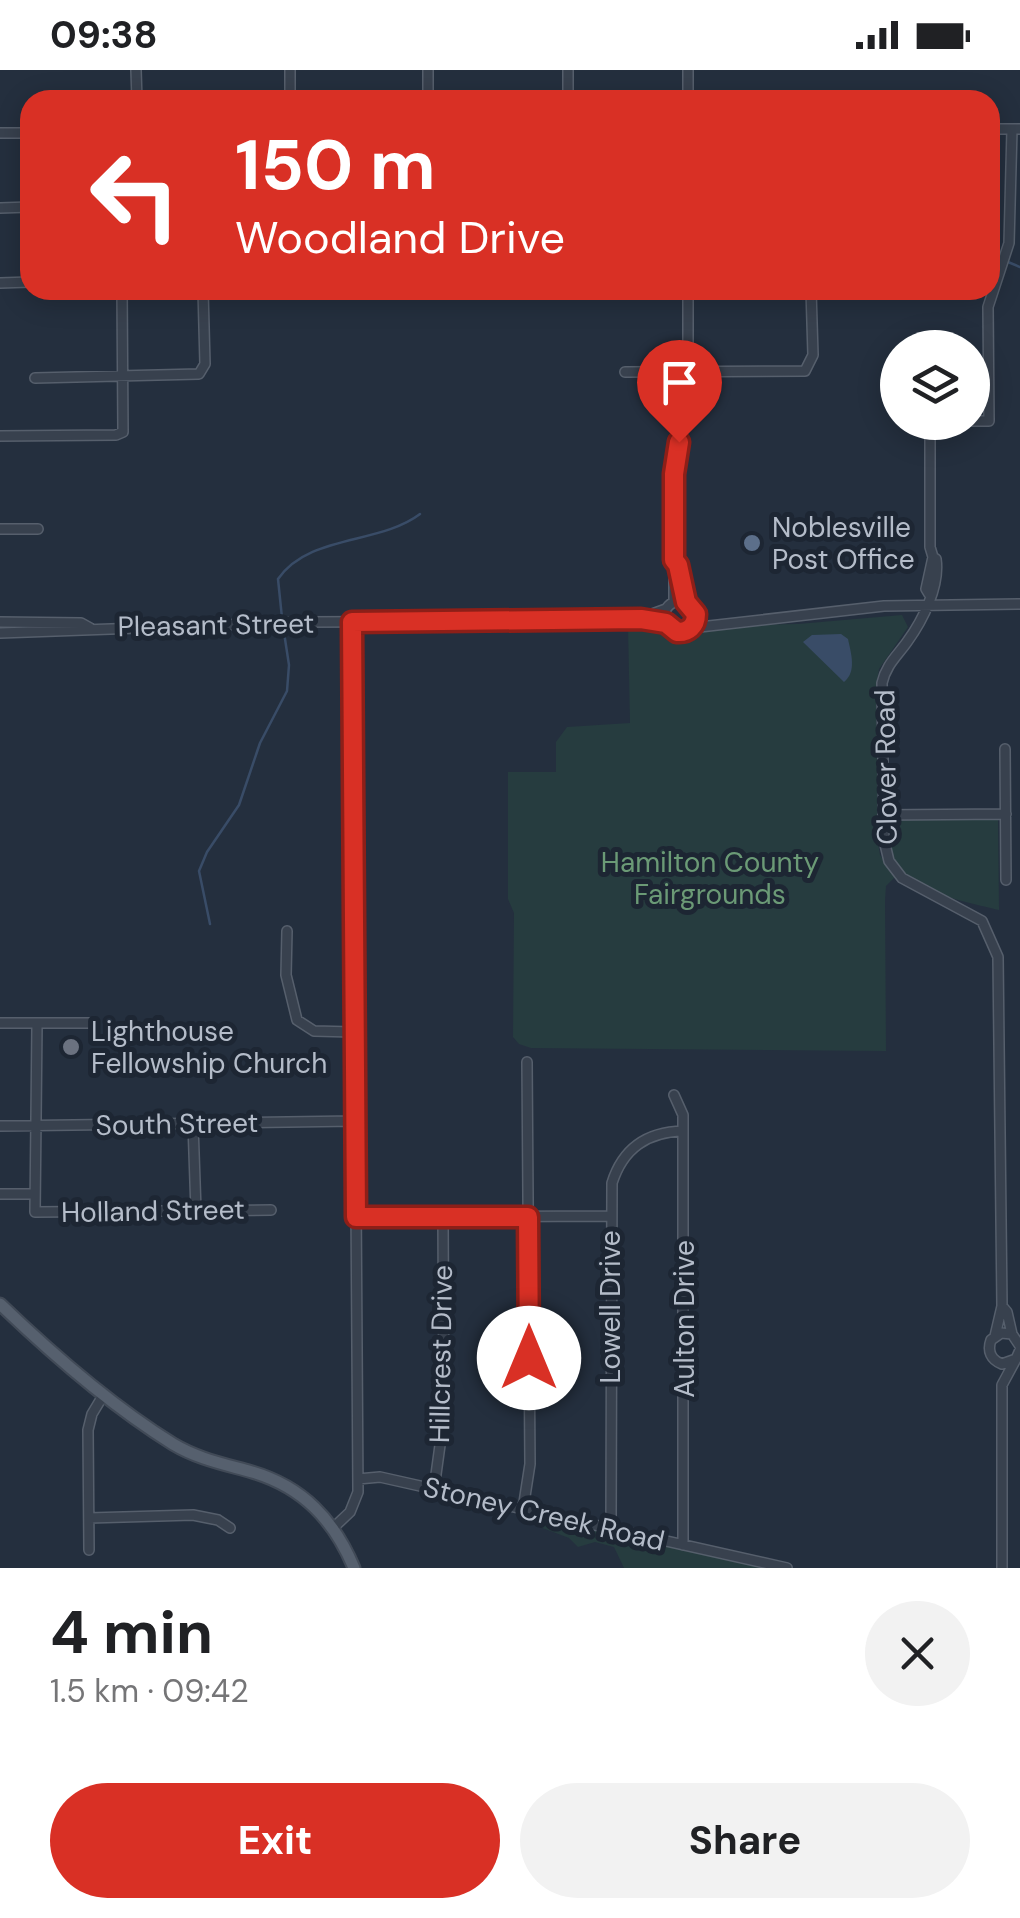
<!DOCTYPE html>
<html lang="en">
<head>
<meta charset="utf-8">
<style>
	body { margin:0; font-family:"DM Sans",sans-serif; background:#f2f2f2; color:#202124; height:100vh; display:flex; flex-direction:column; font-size:38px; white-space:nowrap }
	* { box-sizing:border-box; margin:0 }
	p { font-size:32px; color:#757577 }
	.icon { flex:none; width:55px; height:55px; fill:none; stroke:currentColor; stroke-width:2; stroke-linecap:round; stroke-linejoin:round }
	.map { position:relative; height:1498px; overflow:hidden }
	.side { display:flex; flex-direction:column; background:#fff; flex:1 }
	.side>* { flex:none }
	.guide { position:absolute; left:20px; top:20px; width:980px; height:210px; border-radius:30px; box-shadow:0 5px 25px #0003; background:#d93025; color:#fff; overflow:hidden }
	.tools { position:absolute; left:880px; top:260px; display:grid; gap:20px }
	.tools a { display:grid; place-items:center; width:110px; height:110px; border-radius:50%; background:#fff; box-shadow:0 5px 25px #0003; font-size:50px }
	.pin { position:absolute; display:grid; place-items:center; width:85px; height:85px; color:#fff; margin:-102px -42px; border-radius:50% 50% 50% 0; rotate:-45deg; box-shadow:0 0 10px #0007 }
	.pin .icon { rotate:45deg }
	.me { position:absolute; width:110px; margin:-55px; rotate:0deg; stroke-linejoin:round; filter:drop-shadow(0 0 8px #0008) }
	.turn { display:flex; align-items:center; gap:35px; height:210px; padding:0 50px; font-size:45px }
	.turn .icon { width:130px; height:130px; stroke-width:2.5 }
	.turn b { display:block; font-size:70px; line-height:85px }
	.round { display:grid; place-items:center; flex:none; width:105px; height:105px; border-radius:52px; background:#f2f2f2 }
	.overview { display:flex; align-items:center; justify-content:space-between; height:170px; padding:0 50px }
	h1 { font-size:60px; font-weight:700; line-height:75px }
	.button { display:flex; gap:20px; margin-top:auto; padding:20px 50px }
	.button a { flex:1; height:115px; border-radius:60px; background:#d93025; color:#fff; font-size:40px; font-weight:700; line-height:115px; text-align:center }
	.button a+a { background:#f2f2f2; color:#202124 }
	.status { display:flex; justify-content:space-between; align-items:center; height:70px; padding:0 50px; background:#fff; direction:ltr }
	.status svg { height:28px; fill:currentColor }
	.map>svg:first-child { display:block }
	.green { fill:#263c3f }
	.water { fill:#394c67 }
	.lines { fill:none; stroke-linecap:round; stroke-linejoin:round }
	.stream { stroke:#394c67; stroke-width:2.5 }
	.minor-casing { stroke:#565f6c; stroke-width:12 }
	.major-casing { stroke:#414a57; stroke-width:15 }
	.minor { stroke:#38414e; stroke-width:9 }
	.major { stroke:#56606e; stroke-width:11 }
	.route-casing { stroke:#8d1f18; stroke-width:25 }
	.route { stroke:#d93025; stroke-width:18 }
	.service-dot { fill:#5c6f8a; stroke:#1d2633; stroke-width:4 }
	.worship-dot { fill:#6b7280; stroke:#1d2633; stroke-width:4 }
	.labels { text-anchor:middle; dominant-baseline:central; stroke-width:10; stroke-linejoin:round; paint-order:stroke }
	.poi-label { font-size:28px; fill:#b4bcc9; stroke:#1d2633; text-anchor:start }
	.street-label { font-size:28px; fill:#b4bcc9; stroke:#1d2633 }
	.park-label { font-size:28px; fill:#6b9a76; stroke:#1d2633 }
</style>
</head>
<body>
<div class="status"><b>09:38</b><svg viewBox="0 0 49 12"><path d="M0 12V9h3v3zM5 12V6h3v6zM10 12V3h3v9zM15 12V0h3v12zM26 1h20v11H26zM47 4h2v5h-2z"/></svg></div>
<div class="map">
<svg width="1020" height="1498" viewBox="0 0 1020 1498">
	<rect width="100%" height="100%" fill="#242f3e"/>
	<!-- green -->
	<path class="green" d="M902,545L908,557L879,599L876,618L878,773L880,785L895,807L886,816L885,830L886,981L531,978L519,974L513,967L514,843L508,829V702H556V672L567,657L630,653L628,556L659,555L678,564L708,556L798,554Z
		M890,749H998L999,840C963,831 905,822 889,783C885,775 887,761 887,752Z
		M523,1439L765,1498H624L614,1477L595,1472L578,1477L569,1468L524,1451Z"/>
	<!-- water -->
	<path class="water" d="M841,564L848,569C851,583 857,602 844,612L803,572L812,565Z"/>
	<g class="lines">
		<!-- stream -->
		<path class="stream" d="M990,182L1001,189
			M1008,192L1020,197
			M282,548L278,509C309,464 379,475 420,444
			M210,854L199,801L207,782L239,735L260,673L287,621L289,595L283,556"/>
		<!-- minor casing -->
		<g class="minor-casing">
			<path id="minor" d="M136,0L137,30
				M290,0V30
				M428,0V30
				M568,0V30
				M688,0V30
				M990,59H1020
				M0,63H30
				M0,138L30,137
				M0,213L30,212
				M625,302L805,301L813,285L811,220
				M35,308L199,304L205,294L203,220
				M972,351H989L988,237L1009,173L1012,59
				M930,352V477L933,487
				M0,366L116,365L123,362L122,220
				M0,459H38
				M679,501L687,532
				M929,524L926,519L933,487L936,489C940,516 923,550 907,572C897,586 886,595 882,613L884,770L889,791L902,808L982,851L998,887L1002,1236L995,1266
				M664 547a16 16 0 1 1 32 0a16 16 0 1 1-32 0Z
				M674,532V404L688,329V220
				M0,552L81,553L90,558
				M691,558L884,536L1020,534
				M0,563L304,552L633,551L666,539
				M1005,679L1006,810
				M883,745L1006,744
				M287,861L286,905L297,950L314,961L353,962
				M0,953H94
				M37,954L35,1142L271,1140
				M674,1025L683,1045V1475
				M193,1054L196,1141
				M0,1056L354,1051
				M0,1124H35
				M356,1147L610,1146
				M1002,1236L1007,1242L1012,1264
				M1020,1276L1012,1264L1001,1263L991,1270C987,1281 991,1290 1002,1294L1016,1289L1020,1280
				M358,1409L380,1407L787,1498
				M434,1419L444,1346L443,1147
				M523,1439L530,1394L527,992
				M89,1448L193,1445L218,1450L230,1458
				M333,1458L350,1442L358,1422L352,552
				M611,1458L612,1113C623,1078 647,1062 683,1061
				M89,1480L88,1360L92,1344L104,1324
				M1002,1498V1315L1016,1289"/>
		</g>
		<!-- major casing -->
		<g class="major-casing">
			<path id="major" d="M0,1234C53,1285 110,1335 173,1374C198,1389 224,1394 252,1402C303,1417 334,1450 354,1498"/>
		</g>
		<!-- minor -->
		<use href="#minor" class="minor"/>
		<!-- major -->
		<use href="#major" class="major"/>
	</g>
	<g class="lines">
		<!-- route casing -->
		<g class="route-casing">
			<path id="route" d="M529,1288L528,1147H356L352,552L641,549L666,553L677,562C688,563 696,556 696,544L686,532L678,495L674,490V404L679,372"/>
		</g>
		<!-- route -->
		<use href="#route" class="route"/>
	</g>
	<!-- markers -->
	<circle class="service-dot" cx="752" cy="473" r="10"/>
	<circle class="worship-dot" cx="71" cy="977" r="10"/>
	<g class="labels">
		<!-- poi labels -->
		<g class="poi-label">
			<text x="772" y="457">Noblesville<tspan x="772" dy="32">Post Office</tspan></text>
			<text x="91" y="961">Lighthouse<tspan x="91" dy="32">Fellowship Church</tspan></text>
		</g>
		<!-- street labels -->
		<g class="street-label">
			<text transform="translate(216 555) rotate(-1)">Pleasant Street</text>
			<text transform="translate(886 697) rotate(-91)">Clover Road</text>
			<text transform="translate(177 1054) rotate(-1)">South Street</text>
			<text transform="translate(153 1141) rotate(-1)">Holland Street</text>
			<text transform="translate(610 1237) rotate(-90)">Lowell Drive</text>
			<text transform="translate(684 1249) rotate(-90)">Aulton Drive</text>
			<text transform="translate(441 1284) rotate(-89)">Hillcrest Drive</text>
			<text transform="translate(544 1444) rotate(13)">Stoney Creek Road</text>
		</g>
		<!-- park labels -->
		<g class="park-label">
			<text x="710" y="792">Hamilton County<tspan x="710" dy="32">Fairgrounds</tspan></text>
		</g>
	</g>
</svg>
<div class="tools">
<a><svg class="icon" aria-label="layers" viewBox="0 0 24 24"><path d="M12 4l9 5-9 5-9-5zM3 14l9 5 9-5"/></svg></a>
</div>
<div class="pin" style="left:679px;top:372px;background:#d93025"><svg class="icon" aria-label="arrive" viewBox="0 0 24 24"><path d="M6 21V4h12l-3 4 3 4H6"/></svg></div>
<svg class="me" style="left:529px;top:1288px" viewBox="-20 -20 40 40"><circle r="19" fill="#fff"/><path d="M0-13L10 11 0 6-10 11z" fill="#d93025"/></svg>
<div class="guide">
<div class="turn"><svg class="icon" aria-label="left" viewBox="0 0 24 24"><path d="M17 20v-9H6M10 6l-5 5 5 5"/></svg><div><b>150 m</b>Woodland Drive</div></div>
</div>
</div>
<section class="side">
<div class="overview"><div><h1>4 min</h1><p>1.5 km · 09:42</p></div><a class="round"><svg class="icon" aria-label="close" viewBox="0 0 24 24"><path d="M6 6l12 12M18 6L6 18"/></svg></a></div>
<div class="button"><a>Exit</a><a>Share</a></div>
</section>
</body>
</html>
